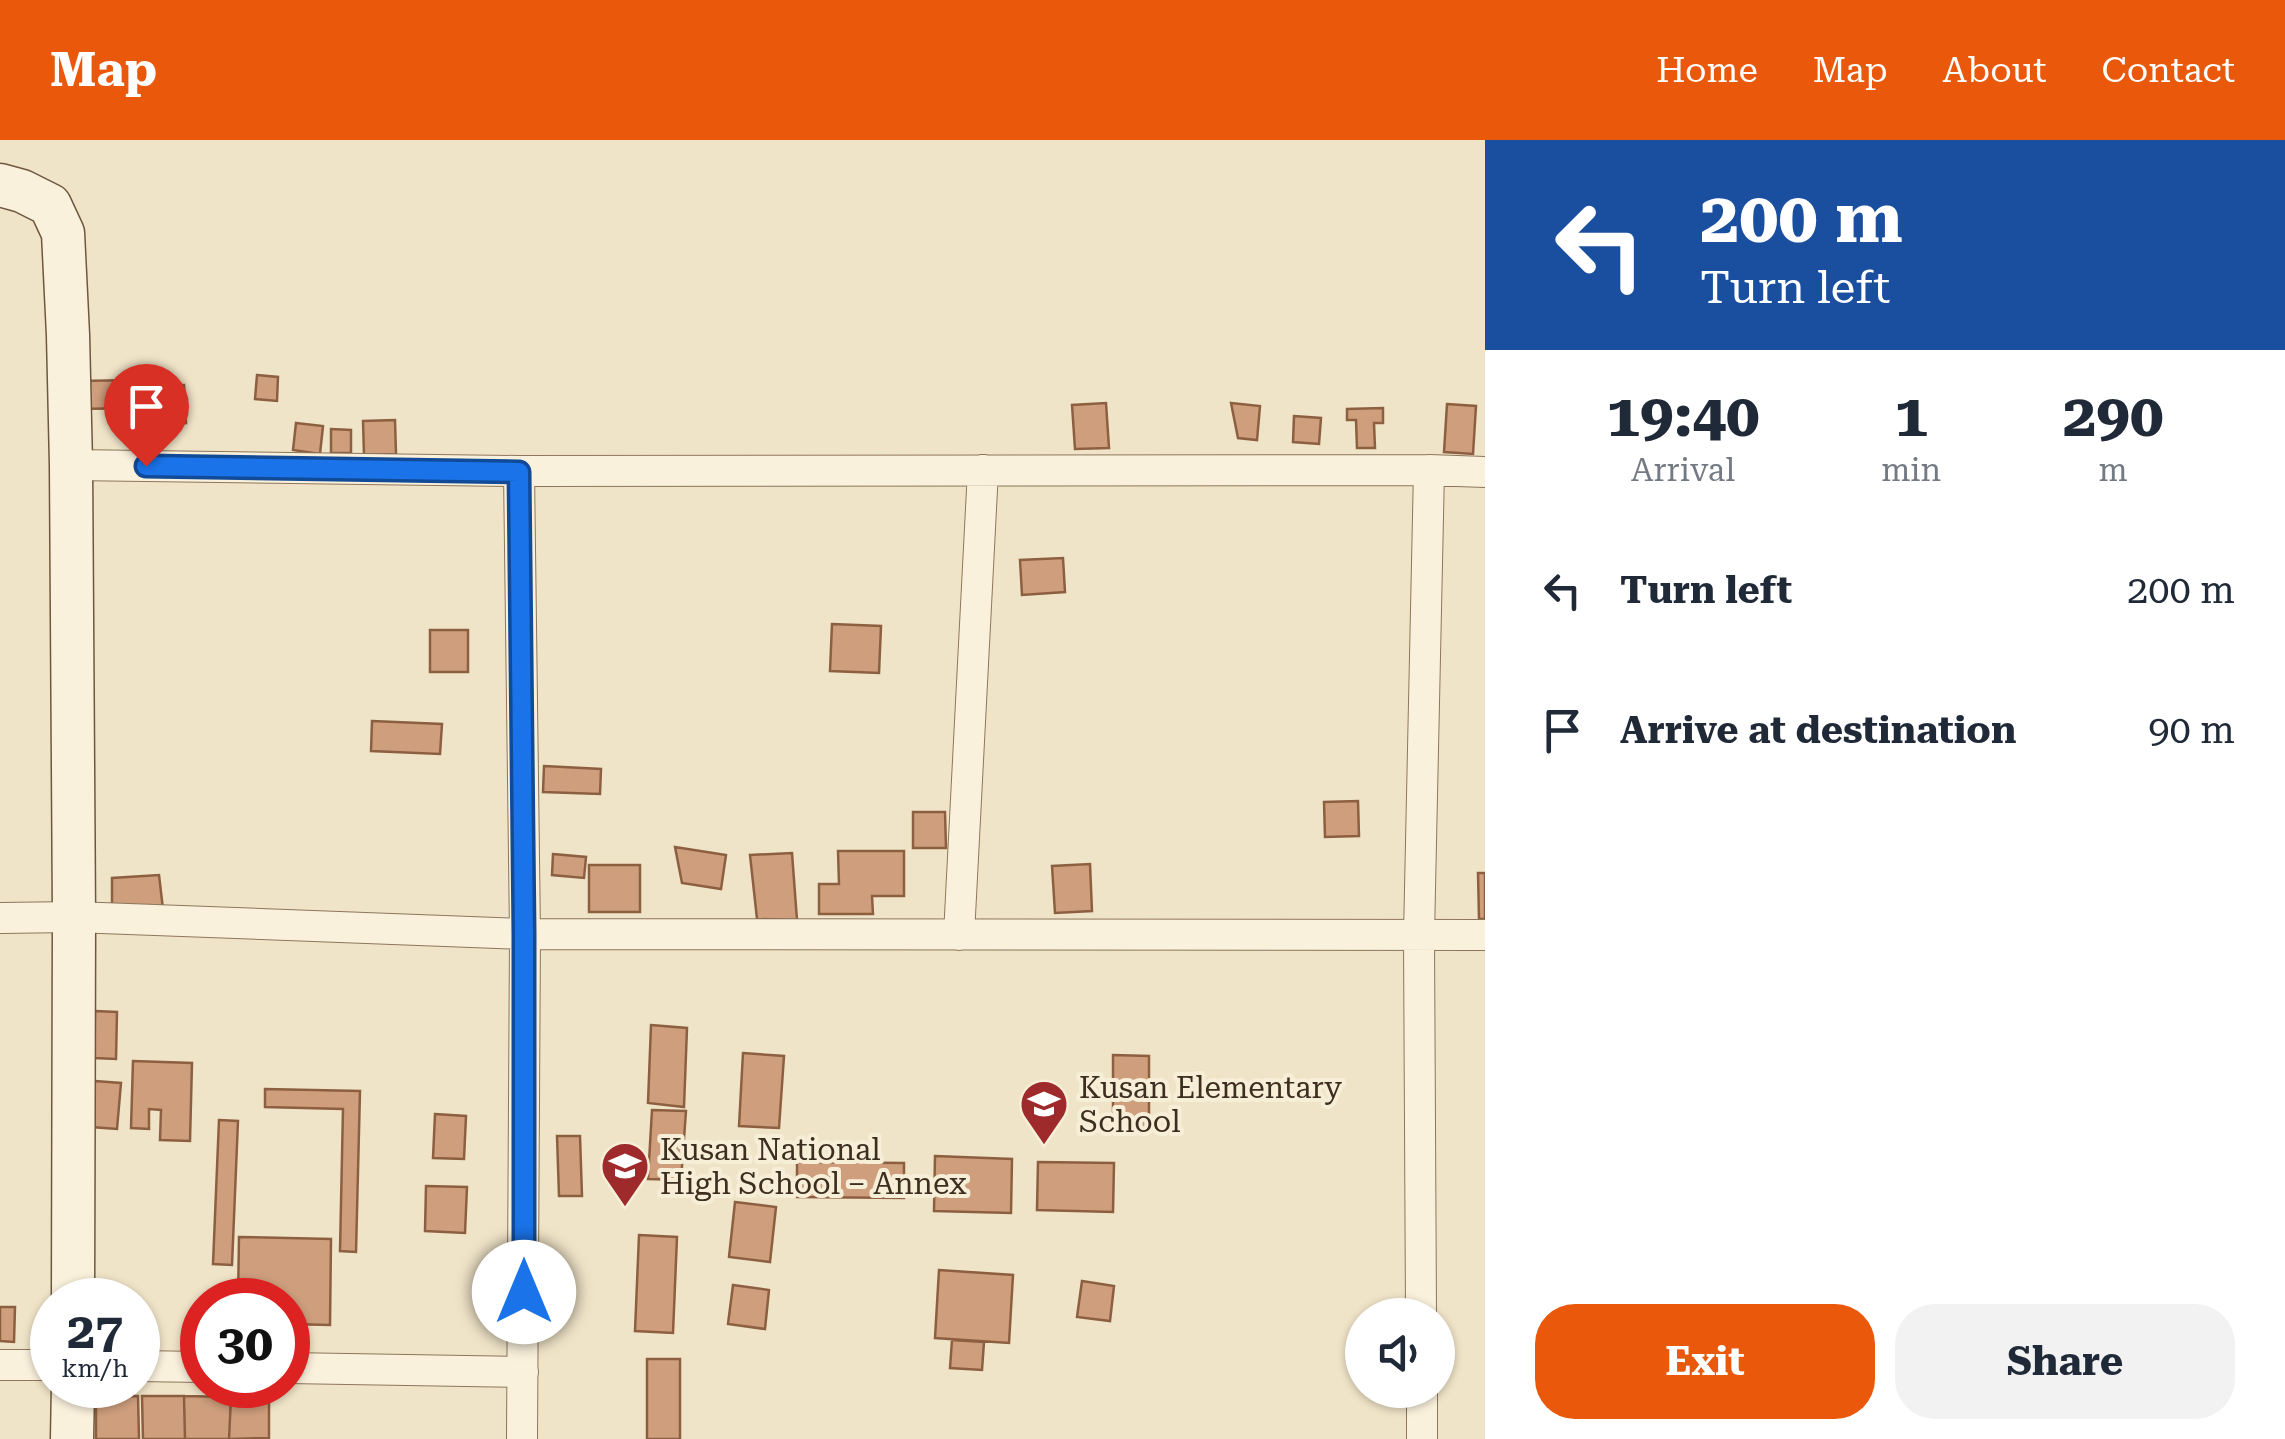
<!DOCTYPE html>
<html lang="en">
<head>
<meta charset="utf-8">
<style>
	body { margin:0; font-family:"Roboto Serif",serif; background:#f2f2f3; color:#1f2937; height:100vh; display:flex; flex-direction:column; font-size:38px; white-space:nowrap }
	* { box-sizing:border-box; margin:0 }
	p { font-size:32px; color:#747a83 }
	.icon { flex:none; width:55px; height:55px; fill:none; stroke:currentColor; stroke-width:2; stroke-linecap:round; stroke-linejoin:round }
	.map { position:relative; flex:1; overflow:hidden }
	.side { display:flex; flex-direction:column; background:#fff; width:800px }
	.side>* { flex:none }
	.hud { background:#1a4fa0; color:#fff; overflow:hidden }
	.buttons { position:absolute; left:1345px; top:1158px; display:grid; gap:20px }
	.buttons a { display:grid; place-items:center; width:110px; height:110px; border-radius:50%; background:#fff; box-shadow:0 2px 8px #0004; font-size:50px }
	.speed { position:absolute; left:30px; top:1138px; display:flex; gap:20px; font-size:50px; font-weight:700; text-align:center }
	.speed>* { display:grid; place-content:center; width:130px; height:130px; border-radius:50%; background:#fff; box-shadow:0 2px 8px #0004; line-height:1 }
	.speed small { font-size:25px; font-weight:400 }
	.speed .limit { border:15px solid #d22; background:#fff; color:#111 }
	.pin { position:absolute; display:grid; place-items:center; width:85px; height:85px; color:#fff; margin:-102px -42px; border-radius:50% 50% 50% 0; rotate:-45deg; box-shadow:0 0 10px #0007 }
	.pin .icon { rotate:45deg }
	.me { position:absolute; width:110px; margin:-55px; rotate:0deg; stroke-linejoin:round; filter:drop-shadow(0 0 8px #0008) }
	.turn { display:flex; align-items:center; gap:35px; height:210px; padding:0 50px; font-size:45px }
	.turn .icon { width:130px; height:130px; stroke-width:2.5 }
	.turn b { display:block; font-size:70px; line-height:85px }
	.eta { display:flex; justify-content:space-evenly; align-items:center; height:170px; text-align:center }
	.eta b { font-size:60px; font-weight:700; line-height:70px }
	.cta { display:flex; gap:20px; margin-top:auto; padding:20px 50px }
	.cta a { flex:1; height:115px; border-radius:40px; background:#ea580c; color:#fff; font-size:40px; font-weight:700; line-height:115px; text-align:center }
	.cta a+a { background:#f2f2f3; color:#1f2937 }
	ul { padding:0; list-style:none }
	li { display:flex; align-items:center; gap:30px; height:140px; padding:0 50px }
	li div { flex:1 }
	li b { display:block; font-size:38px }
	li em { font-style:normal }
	header { display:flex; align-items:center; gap:60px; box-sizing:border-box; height:140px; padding:0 50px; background:#ea580c; color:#fff }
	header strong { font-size:48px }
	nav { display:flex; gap:55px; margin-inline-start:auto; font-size:35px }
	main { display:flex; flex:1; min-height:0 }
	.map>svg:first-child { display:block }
	.building { fill:#cf9f7d; stroke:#8d5f41; stroke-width:2.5 }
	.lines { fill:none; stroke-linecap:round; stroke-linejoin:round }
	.street-casing { stroke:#8d765c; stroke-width:32 }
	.secondary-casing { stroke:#6f573f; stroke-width:45 }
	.street { stroke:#faf1dc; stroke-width:30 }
	.secondary { stroke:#faf1dc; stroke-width:42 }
	.route-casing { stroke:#114b97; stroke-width:25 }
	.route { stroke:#1a73e8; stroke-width:18 }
	.labels { text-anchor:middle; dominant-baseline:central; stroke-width:8; stroke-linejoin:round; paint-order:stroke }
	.poi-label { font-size:30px; fill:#3d2e20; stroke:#f7eed8; text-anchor:start }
</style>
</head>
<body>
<header>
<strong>Map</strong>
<nav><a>Home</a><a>Map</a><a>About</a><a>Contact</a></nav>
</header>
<main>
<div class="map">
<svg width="1485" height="1299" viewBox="0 0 1485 1299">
	<rect width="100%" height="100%" fill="#f0e4c8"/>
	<!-- building -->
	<path class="building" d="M257,235L278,237L277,261L255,259Z
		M137,240L138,268L78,269L77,241Z
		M184,245L186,283L163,284L160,246Z
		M1106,263L1109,308L1075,309L1072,265Z
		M1231,263L1260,266L1257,300L1238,298Z
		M1447,264L1476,266L1473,314L1444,312Z
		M1383,268V283H1374L1375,308H1357L1356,280H1347V269Z
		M1294,276L1321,278L1319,304L1293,302Z
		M395,280L396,314L364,315L363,281Z
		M296,283L323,286L320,314L293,310Z
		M331,289L351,290V313H331Z
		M1063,418L1065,452L1022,455L1020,420Z
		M832,484L881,486L879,533L830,531Z
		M430,490H468V532H430Z
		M372,581L442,584L440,614L371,611Z
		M544,626L601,629L600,654L543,652Z
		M1358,661L1359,696L1325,697L1324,662Z
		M913,672H945L946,708H913Z
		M675,707L726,715L721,749L682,743Z
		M838,711H904V756H872L873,774H819V744H839Z
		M792,713L797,780L757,779L750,715Z
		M553,714L586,717L584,738L552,735Z
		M1090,724L1092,771L1055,773L1052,726Z
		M589,725H640V772H589Z
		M1478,733H1485V779H1479Z
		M159,735L163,769L112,770V738Z
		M95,871L117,872L116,919L94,918Z
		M651,885L687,888L684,967L648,963Z
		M743,913L784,916L779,988L739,986Z
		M1113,915L1149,916V988H1113Z
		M133,921L192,923L190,1001L160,1000L161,970L149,969V989L131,988Z
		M95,941L121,943L117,989L91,987Z
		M265,949L360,951L356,1112L340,1111L343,969L265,967Z
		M652,970L686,971L681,1040L648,1039Z
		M435,974L466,976L464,1019L433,1018Z
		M219,980L238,981L232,1125L213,1124Z
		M557,996H580L582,1056H559Z
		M935,1016L1012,1019L1011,1073L934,1071Z
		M797,1022L904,1023V1058L797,1057Z
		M1038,1022L1114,1023L1113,1072L1037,1070Z
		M426,1046L467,1047L465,1093L425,1091Z
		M735,1062L776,1067L770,1122L729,1117Z
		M639,1095L677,1097L673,1193L635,1191Z
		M239,1097L331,1099L330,1185L288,1184V1160H238Z
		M939,1130L1013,1135L1009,1203L935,1198Z
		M1082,1141L1114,1146L1110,1181L1077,1177Z
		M733,1145L769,1150L765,1189L728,1184Z
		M0,1167H15L14,1202L0,1201Z
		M952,1200L984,1202L982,1230L950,1228Z
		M647,1219H680V1299H647Z
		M138,1256L139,1299H96V1257Z
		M142,1256H184L185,1299H143Z
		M184,1256L231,1257L229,1299H185Z
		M231,1257L269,1259V1298L229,1299Z"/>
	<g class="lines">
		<!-- street casing -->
		<g class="street-casing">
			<path id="street" d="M71,325L519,331L1429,330L1485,332
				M519,331L525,794L522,1299
				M0,778L74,777L525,794L1485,795
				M959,795L983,330
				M1421,1175L1419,796L1429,330
				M0,1225H52
				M138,1226L202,1227
				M288,1228L523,1232
				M1422,1250V1299"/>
		</g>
		<!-- secondary casing -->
		<g class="secondary-casing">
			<path id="secondary" d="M0,45L22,51L50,65L63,93L68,195L71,325L74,777L73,1160
				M72,1299L73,1245"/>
		</g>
		<!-- street -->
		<use href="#street" class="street"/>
		<!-- secondary -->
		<use href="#secondary" class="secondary"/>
	</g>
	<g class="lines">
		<!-- route casing -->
		<g class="route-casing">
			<path id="route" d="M146,326L519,332L524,794V1152"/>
		</g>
		<!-- route -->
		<use href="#route" class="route"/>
	</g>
	<!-- icons -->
	<defs>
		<g id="school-pin" transform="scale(2.5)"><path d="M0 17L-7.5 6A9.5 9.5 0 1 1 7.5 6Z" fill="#9e2a2b" stroke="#f7eed8"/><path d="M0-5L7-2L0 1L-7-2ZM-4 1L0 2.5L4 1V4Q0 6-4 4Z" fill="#fff"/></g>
	</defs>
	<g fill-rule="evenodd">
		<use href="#school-pin" x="1044" y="964"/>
		<use href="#school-pin" x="625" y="1026"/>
	</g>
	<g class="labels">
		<!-- poi labels -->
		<g class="poi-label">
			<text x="1079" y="947">Kusan Elementary<tspan x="1079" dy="34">School</tspan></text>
			<text x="660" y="1009">Kusan National<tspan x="660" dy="34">High School – Annex</tspan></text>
		</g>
	</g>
</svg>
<div class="buttons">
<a><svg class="icon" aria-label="sound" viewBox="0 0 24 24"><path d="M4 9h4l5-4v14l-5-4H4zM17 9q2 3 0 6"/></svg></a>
</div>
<div class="speed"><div>27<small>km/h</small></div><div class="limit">30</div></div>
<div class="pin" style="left:146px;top:326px;background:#d93025"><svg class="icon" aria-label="arrive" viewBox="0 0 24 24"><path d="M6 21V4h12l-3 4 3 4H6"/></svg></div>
<svg class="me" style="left:524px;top:1152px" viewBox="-20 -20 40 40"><circle r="19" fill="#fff"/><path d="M0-13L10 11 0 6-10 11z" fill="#1a73e8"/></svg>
</div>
<section class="side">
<div class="hud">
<div class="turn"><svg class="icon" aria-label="left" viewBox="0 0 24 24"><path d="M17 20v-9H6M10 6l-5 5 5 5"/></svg><div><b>200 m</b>Turn left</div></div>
</div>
<div class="eta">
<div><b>19:40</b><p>Arrival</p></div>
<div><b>1</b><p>min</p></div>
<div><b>290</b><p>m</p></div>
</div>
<ul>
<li><svg class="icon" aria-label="left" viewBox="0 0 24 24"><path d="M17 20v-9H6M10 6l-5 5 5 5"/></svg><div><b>Turn left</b></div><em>200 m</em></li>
<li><svg class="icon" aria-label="arrive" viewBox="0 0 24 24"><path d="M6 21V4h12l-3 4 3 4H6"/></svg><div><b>Arrive at destination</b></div><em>90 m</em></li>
</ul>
<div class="cta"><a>Exit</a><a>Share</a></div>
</section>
</main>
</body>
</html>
